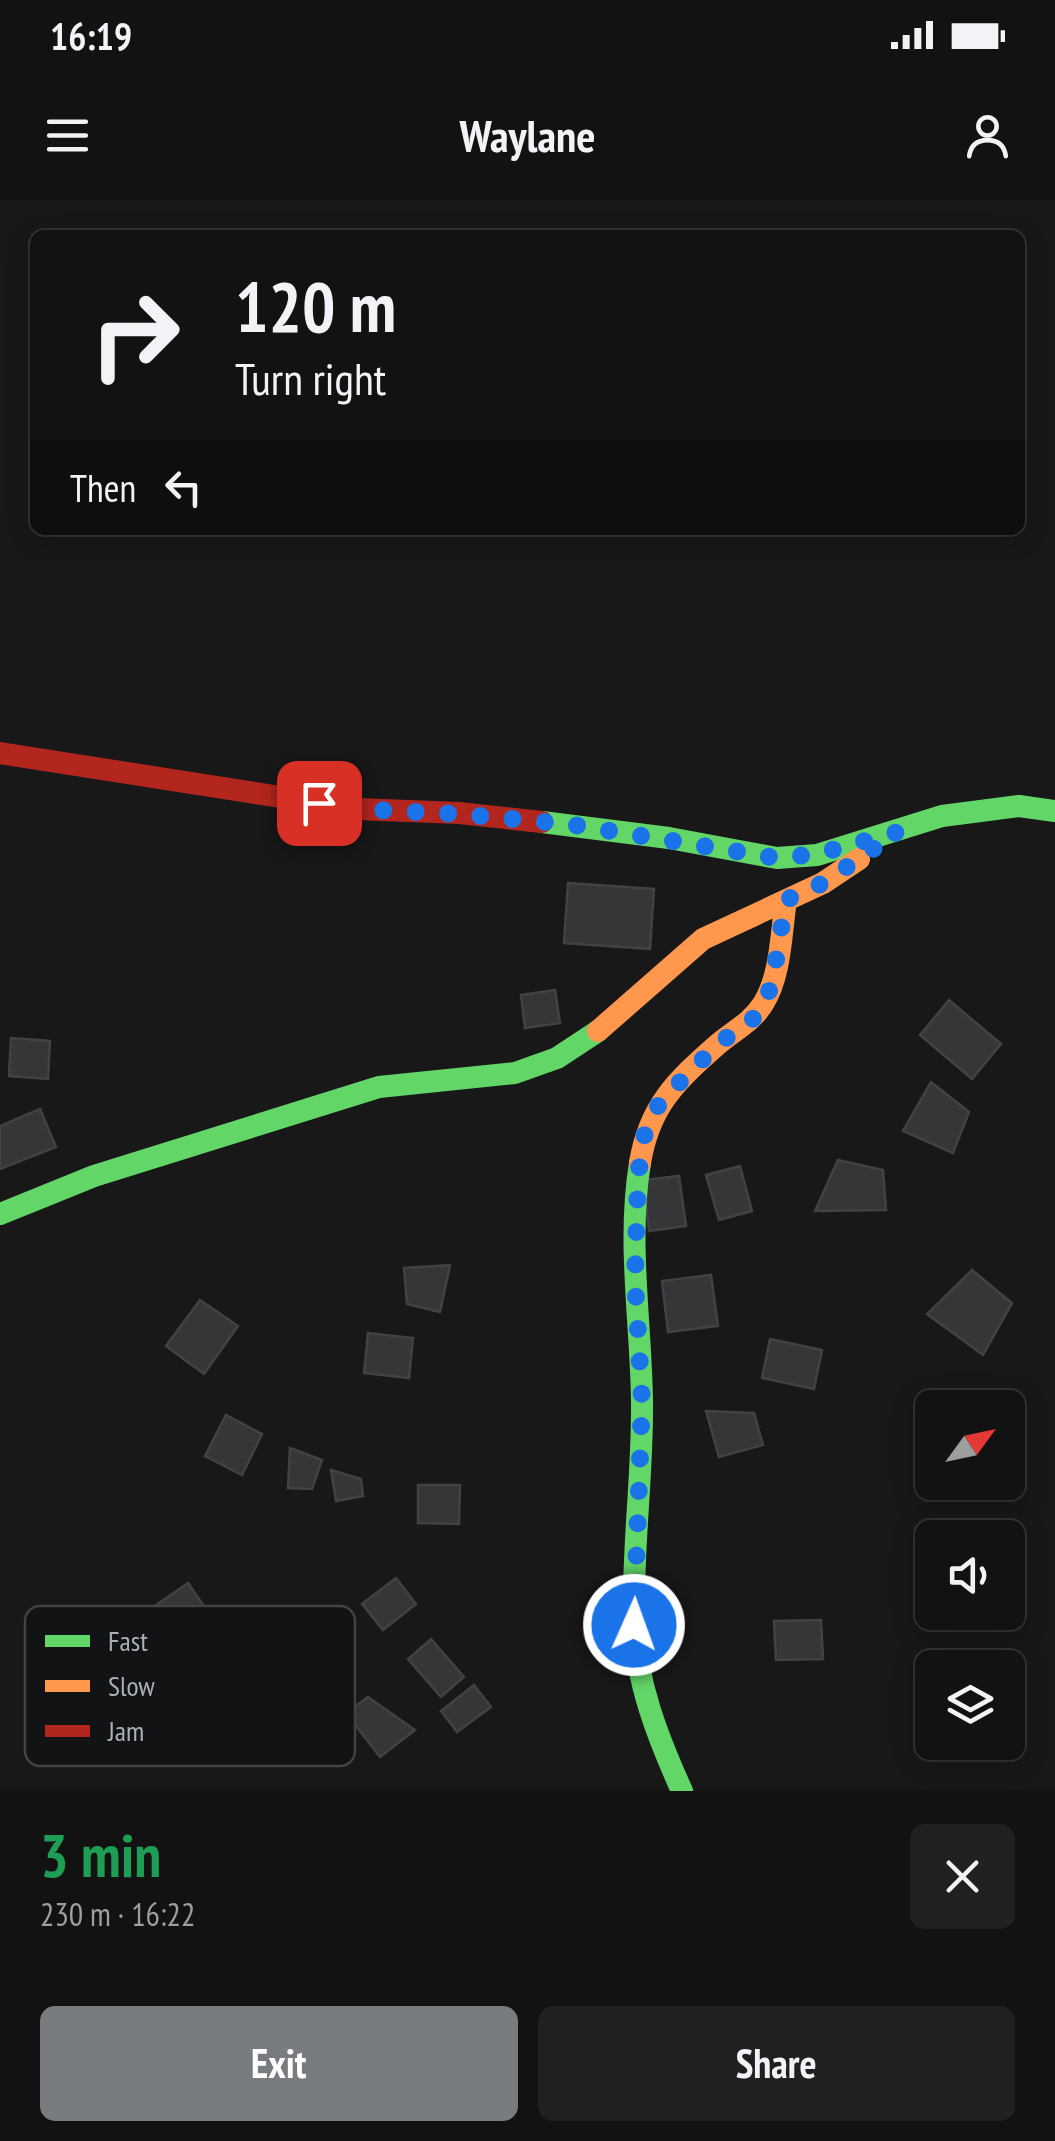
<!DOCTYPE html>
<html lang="en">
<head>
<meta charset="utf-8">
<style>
	body { margin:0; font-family:"PT Sans Narrow",sans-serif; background:#1f2021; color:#f1f3f6; height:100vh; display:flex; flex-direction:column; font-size:38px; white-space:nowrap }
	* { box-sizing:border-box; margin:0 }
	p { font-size:32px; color:#9c9ea0 }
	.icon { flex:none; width:55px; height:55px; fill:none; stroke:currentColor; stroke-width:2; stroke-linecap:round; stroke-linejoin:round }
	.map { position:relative; height:1591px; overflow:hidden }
	.panel { display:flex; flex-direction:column; background:#121213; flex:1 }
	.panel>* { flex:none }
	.guide { position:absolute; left:30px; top:30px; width:995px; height:305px; border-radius:15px; box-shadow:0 5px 25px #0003,0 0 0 2px #313233; background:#121213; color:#f1f3f6; overflow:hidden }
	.needle { width:65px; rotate:57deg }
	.buttons { position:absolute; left:915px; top:1190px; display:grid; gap:20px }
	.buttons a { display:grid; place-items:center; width:110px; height:110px; border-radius:15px; background:#121213; box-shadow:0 5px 25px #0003,0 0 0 2px #313233; font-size:50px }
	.pin { position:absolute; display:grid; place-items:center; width:85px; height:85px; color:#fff; margin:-42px; border-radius:20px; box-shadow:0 5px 15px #0006 }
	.me { position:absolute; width:110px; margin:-55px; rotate:2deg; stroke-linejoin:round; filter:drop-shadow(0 0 8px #0008) }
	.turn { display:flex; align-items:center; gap:35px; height:210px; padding:0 40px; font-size:45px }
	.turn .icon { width:130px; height:130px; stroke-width:2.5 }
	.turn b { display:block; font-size:70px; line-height:85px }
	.then { display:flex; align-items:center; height:95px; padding:0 40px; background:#0003; gap:20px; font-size:38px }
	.round { display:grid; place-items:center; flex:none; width:105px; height:105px; border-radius:15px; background:#1f2021 }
	.summary { display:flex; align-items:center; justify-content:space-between; height:170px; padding:0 40px }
	h1 { font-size:60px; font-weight:700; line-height:75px; color:#1e9e55 }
	.primary-button { display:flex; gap:20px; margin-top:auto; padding:20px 40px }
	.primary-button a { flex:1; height:115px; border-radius:15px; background:#787b80; color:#fff; font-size:40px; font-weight:700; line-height:115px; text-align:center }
	.primary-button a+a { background:#1f2021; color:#f1f3f6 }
	.status { display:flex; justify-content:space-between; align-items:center; height:70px; padding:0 50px; background:#121213; direction:ltr }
	.status svg { height:28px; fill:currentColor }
	header { display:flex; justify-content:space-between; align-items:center; height:130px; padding:0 40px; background:#121213; font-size:45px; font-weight:700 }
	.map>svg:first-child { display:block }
	.building { fill:#363638; stroke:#414245; stroke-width:2.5 }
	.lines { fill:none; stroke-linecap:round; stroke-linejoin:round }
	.fast { stroke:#63d668; stroke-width:22 }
	.slow { stroke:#ff974d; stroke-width:22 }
	.jam { stroke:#b3261e; stroke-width:22 }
	.route { stroke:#1a73e8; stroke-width:18; stroke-dasharray:0 32.4 }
	.key { fill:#121314; stroke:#404245; stroke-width:2.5 }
	.key-label { font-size:28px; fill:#abb0b8 }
</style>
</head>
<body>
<div class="status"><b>16:19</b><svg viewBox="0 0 49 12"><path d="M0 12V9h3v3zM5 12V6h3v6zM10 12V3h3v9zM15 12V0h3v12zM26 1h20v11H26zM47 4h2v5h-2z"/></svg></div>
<header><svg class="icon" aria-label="menu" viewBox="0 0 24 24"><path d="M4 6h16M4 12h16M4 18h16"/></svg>Waylane<svg class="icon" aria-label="person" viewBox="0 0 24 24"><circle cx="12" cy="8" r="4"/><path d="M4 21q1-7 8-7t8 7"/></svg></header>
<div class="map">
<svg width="1055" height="1591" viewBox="0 0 1055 1591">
	<rect width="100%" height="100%" fill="#181819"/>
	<!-- building -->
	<path class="building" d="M568,683L654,689L650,749L564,743Z
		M555,790L560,823L525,828L521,795Z
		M949,800L1001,844L972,879L920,835Z
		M11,838L50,841L48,879L9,876Z
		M931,882L969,912L953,953L903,931Z
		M40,909L56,947L0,969V926Z
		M838,960L883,970L886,1010L815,1011Z
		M740,966L752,1011L719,1020L706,975Z
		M679,976L686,1026L649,1031L643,980Z
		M450,1065L440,1112L407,1104L404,1068Z
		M972,1070L1012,1103L983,1155L927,1114Z
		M711,1075L718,1126L668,1132L662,1081Z
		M200,1100L238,1126L204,1174L166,1146Z
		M368,1133L413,1138L409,1178L364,1173Z
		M770,1139L822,1150L814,1189L762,1178Z
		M706,1211L754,1213L763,1245L719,1257Z
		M226,1215L262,1234L242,1275L205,1256Z
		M290,1248L322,1260L312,1289L288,1288Z
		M331,1270L361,1279L363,1296L336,1301Z
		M418,1285H460L459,1324L418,1323Z
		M396,1378L416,1404L383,1430L362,1404Z
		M188,1383L221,1431L134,1490L101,1443Z
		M821,1420L823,1459L776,1460L774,1421Z
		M431,1439L464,1477L441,1497L408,1459Z
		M474,1485L491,1507L457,1532L441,1511Z
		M368,1497L415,1530L380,1557L346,1513Z"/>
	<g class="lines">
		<!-- fast -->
		<path class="fast" d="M542,622L669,638L777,658L817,655L942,616L1019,606L1055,611
			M640,963C627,1042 641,1122 642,1201C643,1274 632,1349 634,1423C636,1482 658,1538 682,1591
			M0,1014L94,976L379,887L515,873L557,858L598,831"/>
		<!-- slow -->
		<path class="slow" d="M598,831L703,739L823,683L859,659
			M640,963C649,907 675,882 717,845C733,831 751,823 763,804C781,776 781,733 786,700"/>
		<!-- jam -->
		<path class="jam" d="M0,553L357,609L459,613L542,622"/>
	</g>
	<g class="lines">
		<!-- route -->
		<path class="route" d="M319,603L357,609L459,614L568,624L777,658L817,654L898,632L823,683L786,700L772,784L764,803L752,820L719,843L660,902L645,932L638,975L635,1080L642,1201L634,1425"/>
	</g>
	<!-- legend -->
	<rect x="25" y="1406" width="330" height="160" rx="15" class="key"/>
	<rect x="45" y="1435" width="45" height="12" fill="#63d668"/>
	<rect x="45" y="1480" width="45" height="12" fill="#ff974d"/>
	<rect x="45" y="1525" width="45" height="12" fill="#b3261e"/>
	<g class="key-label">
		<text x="108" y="1451">Fast</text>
		<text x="108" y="1496">Slow</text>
		<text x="108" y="1541">Jam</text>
	</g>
</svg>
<div class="buttons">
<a><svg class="needle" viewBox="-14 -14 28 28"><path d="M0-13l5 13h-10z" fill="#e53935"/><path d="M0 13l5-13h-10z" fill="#9c9ea0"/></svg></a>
<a><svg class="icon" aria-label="sound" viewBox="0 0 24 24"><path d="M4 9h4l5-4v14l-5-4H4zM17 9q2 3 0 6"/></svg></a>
<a><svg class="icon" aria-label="layers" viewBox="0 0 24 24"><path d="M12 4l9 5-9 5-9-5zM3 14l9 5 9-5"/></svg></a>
</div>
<div class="pin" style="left:319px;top:603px;background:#d93025"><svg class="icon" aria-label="arrive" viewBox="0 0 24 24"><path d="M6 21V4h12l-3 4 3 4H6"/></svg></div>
<svg class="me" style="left:634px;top:1425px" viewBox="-20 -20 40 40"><circle r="17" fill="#1a73e8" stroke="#fff" stroke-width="3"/><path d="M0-11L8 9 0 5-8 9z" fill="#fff"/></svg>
<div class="guide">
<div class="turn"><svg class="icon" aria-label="right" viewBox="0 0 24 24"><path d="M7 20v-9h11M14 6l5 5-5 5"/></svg><div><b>120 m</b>Turn right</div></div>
<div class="then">Then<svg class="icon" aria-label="left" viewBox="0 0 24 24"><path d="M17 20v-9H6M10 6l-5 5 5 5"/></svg></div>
</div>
</div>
<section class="panel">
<div class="summary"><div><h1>3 min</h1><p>230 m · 16:22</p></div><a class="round"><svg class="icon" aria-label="close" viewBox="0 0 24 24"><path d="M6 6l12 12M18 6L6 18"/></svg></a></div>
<div class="primary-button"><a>Exit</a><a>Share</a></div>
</section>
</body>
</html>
